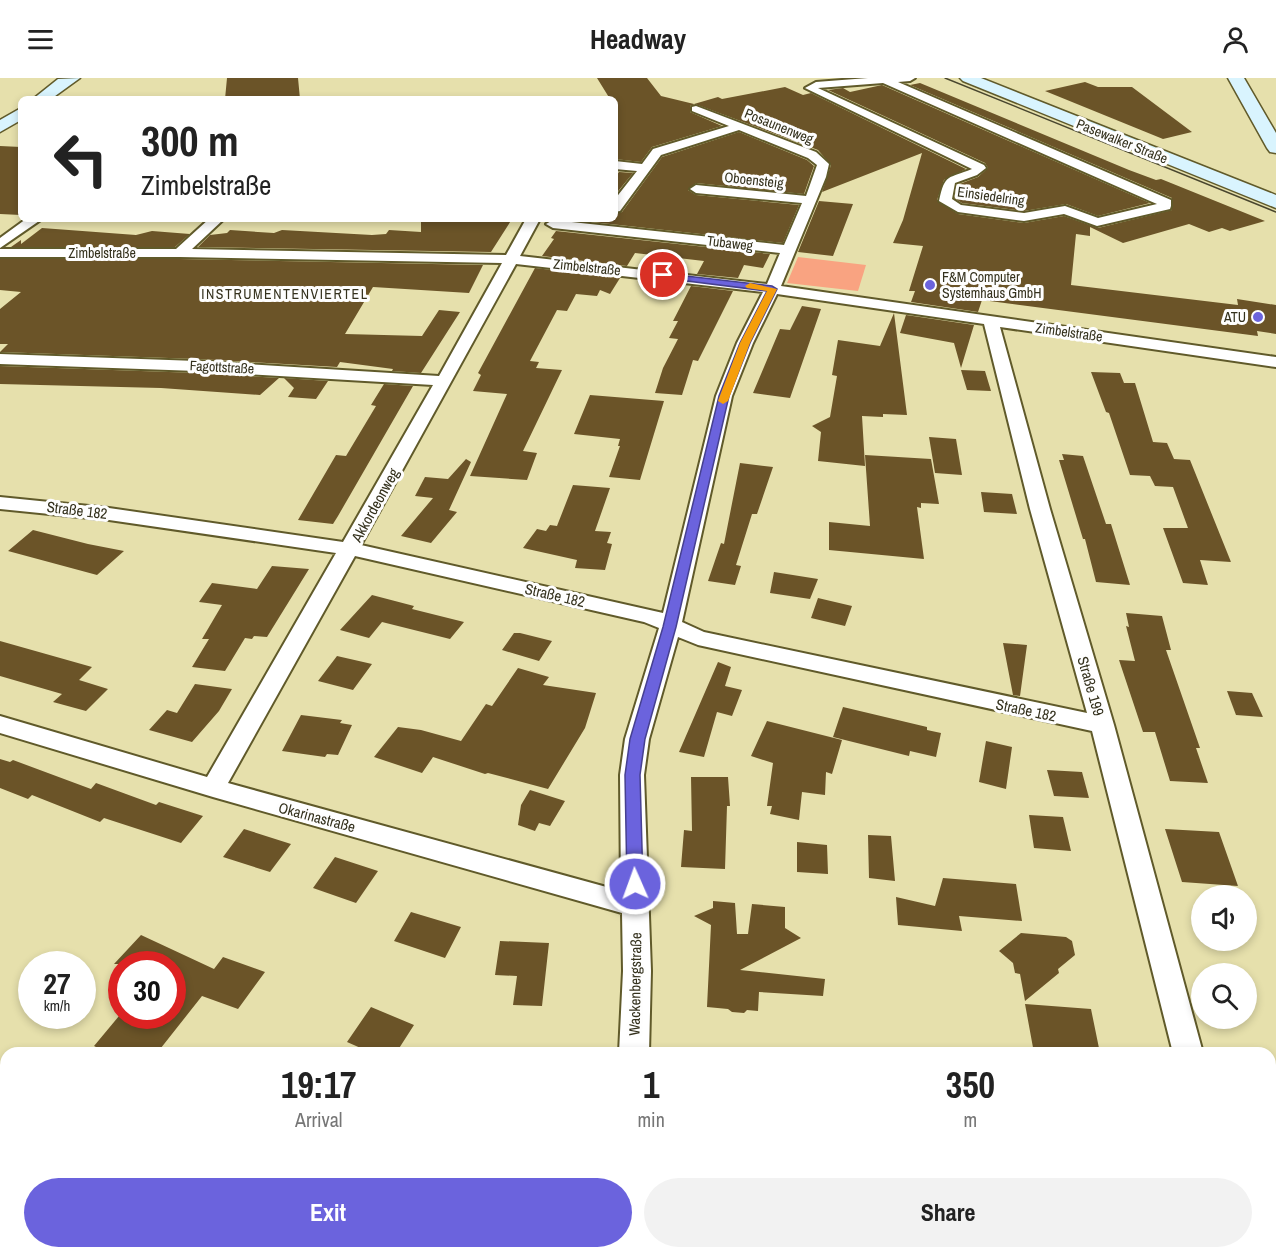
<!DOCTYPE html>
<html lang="en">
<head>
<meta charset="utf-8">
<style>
	body { margin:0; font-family:"Archivo Narrow",sans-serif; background:#f2f2f2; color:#222; height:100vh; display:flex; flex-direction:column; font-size:22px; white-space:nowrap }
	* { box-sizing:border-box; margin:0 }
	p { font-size:20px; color:#767676 }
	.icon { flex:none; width:33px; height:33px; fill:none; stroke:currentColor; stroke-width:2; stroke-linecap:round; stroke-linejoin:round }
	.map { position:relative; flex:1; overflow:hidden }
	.sheet { position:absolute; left:0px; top:969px; width:1276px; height:212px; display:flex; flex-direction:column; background:#fff; border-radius:18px 18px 0 0; box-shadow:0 3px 9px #0003 }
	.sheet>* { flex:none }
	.guide { position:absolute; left:18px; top:18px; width:600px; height:126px; border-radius:9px; box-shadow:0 3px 9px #0003; background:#fff; color:#222; overflow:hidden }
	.buttons { position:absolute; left:1191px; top:807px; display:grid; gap:12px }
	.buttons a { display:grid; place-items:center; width:66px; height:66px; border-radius:50%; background:#fff; box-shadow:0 3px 9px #0003; font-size:30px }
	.speed { position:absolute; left:18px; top:873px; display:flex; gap:12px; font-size:30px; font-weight:700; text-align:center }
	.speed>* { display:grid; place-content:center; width:78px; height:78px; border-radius:50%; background:#fff; box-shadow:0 3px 9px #0003; line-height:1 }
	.speed small { font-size:15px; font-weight:400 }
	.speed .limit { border:9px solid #d22; background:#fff; color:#111 }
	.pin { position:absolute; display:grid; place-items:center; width:51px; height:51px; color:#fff; margin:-26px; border:3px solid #fff; border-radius:50%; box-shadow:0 2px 6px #0007 }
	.me { position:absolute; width:66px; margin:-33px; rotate:358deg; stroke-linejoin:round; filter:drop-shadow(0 0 4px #0008) }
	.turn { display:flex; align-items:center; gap:21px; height:126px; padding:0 24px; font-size:27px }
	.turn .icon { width:78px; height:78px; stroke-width:2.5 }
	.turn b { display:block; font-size:42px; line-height:51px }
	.eta { display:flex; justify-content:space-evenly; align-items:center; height:102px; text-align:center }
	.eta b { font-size:36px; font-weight:700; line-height:42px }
	.button { display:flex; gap:12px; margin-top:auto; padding:12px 24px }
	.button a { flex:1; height:69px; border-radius:36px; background:#6b63dd; color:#fff; font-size:24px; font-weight:700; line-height:69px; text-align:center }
	.button a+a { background:#f2f2f2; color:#222 }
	header { display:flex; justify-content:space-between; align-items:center; height:78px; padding:0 24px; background:#fff; font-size:27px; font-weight:700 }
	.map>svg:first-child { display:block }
	.green { fill:#f9a381 }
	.building { fill:#6b5428 }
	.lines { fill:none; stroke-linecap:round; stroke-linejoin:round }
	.street-casing { stroke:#605a2a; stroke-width:4 }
	.secondary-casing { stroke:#605a2a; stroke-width:3 }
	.street { fill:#fff; fill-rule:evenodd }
	.secondary { fill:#d9f4fe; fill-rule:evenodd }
	.tram { stroke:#49462e; stroke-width:1.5 }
	.route { fill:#6b63dd; stroke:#464090; stroke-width:1.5 }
	.slow { fill:#f59e0b }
	.poi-dot { fill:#6b63dd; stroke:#fefefe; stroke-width:2 }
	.labels { text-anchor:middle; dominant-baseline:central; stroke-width:6; stroke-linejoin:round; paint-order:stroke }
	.far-street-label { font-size:14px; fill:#34311d; stroke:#fefefe }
	.far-poi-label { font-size:14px; fill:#34311d; stroke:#fefefe; text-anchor:start }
	.far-neighbourhood-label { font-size:14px; letter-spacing:1.5px; fill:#34311d; stroke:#fefefe }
	.street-label { font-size:15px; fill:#34311d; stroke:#fefefe }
</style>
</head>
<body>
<header><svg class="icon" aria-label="menu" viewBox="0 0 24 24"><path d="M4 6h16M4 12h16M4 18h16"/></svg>Headway<svg class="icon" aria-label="person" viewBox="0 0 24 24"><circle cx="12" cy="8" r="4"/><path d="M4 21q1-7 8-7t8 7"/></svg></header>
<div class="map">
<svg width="1276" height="1180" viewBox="0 0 1276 1180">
	<rect width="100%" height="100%" fill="#e6e0ac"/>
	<!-- green -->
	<path class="green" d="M798,179L866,187L858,213L787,205Z"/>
	<!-- building -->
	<path class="building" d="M227,0H298L300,21H225Z
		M597,0H647L661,18L694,26L718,19L722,21L785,9L803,17L811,15L966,91L944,102L937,122L958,136L1024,145L1064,138L1098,150L1172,132V120L910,7L920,5L1129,92L1156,102L1161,101L1265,143L1230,153L1222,150L1209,154L1189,146L1123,165L1090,149V158L1076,156L1071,207L1238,227L1237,221L1276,227V256L1257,253L1258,258L982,222L978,234L911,224L915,213H909L923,168L893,165L903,142L922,75L822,114L831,87L818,72L695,26L690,28V34L722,48L652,69L641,84L615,81V21H610Z
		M1085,4L1098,9H1132L1192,54L1163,61L1045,13Z
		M882,7L891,11L1150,125L1098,138L1066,126L1024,133L962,125L954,120L957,107L978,99L988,90L985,85L828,12L843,10L850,14Z
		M739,54L807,82L814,88L804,116L696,105L688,112L696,117L799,127L783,165L565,141H615V136L622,134L662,79Z
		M0,68L21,69V137L0,136Z
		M619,94L633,95L615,117V99Z
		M819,123L853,126L833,178L798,174Z
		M421,141H512L491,174L198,169L210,157L227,155L230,152L274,155L282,152L372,157L386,156L389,152L421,154Z
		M42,150L136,157L152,153L190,156L175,169H11L21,162V166Z
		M556,153L770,176L763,190L744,187L738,200L697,196L704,183L635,175L627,188L542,178L554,161L551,160Z
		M0,181H180L483,187L469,215L373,209L345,256L422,258L439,232L460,234L421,295L392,293L393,291L340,284L337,289L197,281L0,274L8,266H0V231L21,214L0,212Z
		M535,190L620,200L610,216L600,212L597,218L576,216L567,233L557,232L530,283L539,284L536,290L562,292L523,373L537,375L527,402L470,398L507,316L473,313L481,297L478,295Z
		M691,208L733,213L698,283L693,282L682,317L655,315L663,290L678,261L669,260L678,243H673Z
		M802,228L821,231L790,320L753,315L780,251L790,252Z
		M894,235L907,337L883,336V339L862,338L865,388L818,383L821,354L812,348L830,339L837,298L832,297L838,262L880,268Z
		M906,237L974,247L961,290L954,265L900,255Z
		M0,288L197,295L279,300L260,317L161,310L0,306Z
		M961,292L985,293L991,313L967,312Z
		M1091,294L1120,295L1124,305H1135L1153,364L1167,365L1174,381L1190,382L1231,484L1200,482L1208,507L1183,505L1163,450H1188L1173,409L1155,408L1150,398L1130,397L1109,335L1106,334Z
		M284,300L328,303L316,321L288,319L294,310Z
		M384,306L413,308L338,438L333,446L298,442L336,377L346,378L376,328L371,327Z
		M590,317L664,323L640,402L609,399L620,368H618L620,361L574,356Z
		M929,359L956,361L962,397L935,395Z
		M1062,376L1083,378L1106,446H1111L1130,507L1096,504L1085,461H1083L1059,382H1064Z
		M865,377L931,381L939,426L921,425V430L917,429L924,481L829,472V444L870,448Z
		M466,381L471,384L449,432L457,434L431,465L401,458L433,420L415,418L425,399L448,401Z
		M740,385L773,389L757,436H752L736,487L741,488L735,507L708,503L721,465L724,466Z
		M573,407L610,410L595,453L611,454L607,465L612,466L605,492L575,490L577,482L523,470L537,451L546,453L550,447L557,448Z
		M981,414L1012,416L1017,436L984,434Z
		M33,452L88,466L124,473L97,497L8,473Z
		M272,488L309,491L267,559L254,558L252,561L245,560L225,593L192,589L209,561H202L222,527L199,524L212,505L257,511Z
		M774,494L818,501L810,521L770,515Z
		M372,517L414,528L412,531L464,544L450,561L382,544L369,560L340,552Z
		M818,520L852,528L845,548L811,540Z
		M1126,535L1162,538L1171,572H1166L1200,670H1196L1208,705L1170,703L1155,654H1143L1119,582L1135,583L1126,548L1129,549Z
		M514,555H520L552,563L539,583L502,572Z
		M0,563L92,589L79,602L108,611L86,633L53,624L62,616L0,598Z
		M1003,565L1027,567L1020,618L1013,617Z
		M337,578L372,586L353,612L318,603Z
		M718,584L731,589L725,608L742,612L732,638L717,634L704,679L679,674Z
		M518,590L549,599L543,607L596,615L585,650L548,711L488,695L485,696L433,679L422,695L374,679L398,649L421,652L461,663L486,626L492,628Z
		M195,606L232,611L219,633L192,664L149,652L167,632L177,635Z
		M1227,613L1252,615L1263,639L1236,637Z
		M843,629L927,649V652L941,655L936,679L910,673L909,678L833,659Z
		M301,637L342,642L340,645L352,647L338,677L327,676L325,679L282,673Z
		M767,643L842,662L832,696L826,694L825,717L802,714L799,742L770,736L772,728H767L773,685L751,678Z
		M986,663L1012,669L1006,711L979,704Z
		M0,681L10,684L13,682L91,711L96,705L156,727L159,724L203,738L181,765L104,740L100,744L32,717L28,721L0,710Z
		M1047,692L1082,694L1089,720L1054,718Z
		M691,699H728L730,728H727L725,791L681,789L684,752L692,753Z
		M530,712L565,723L550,748L539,745L535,753L518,747L521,727Z
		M1029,737L1063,739L1071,773L1034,770Z
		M244,751L291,766L270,794L223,779Z
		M1165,751L1219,754L1238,808L1182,804Z
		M868,757L891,758L895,803L869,800Z
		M797,764L827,767L828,796L797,794Z
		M335,779L378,793L356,825L313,810Z
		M943,800L1016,806L1022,843L959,838L962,853L898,847L896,819L935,828Z
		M713,823L735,825L737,856H748L752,826L785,829V850L801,860L740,892L825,901L823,918L759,914L758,933L747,932L744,935L732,934L728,931L707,929L711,847L694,838L713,830Z
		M411,834L461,849L445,880L394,863Z
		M1021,855L1066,859L1072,863L1075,877L1058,891L1059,895L1025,923L1020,896L1015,895L1013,885L999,873Z
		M141,857L214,891L223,879L265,894L238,931L202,918L157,975H108L94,968L119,938H172V886H114Z
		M500,863L549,865L542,928L513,927L517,898L495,897Z
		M1025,926L1091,931L1100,975H1034Z
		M371,929L414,947L396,975H372L347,964Z"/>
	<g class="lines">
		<!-- street casing -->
		<g class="street-casing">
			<path id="street" d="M868,0H915L910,3L898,4L1171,122V128L1170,131L1097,148L1064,136L1024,143L958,134L939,123C945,95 948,101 972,91L805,10L816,4ZM883,5L1150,123L1157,126L1098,140L1065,128L1024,135L961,127L952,121L955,105L977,97L986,90L984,87L818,10Z
				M696,28L816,74L829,86L826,99L781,208L1276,279V289L1000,249L1050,431L1114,647L1203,975H1173L1092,653L698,567L678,559L649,661L644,697L651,893L649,975H619L623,893L622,835L213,719L0,655V638L207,699L336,475L109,442L0,431V419L109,430L343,464L433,307L197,293L0,286V276L197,283L439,298L502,185L180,179H0V171H176L209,141H224L192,171L506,177L526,141H540L520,178L767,206L780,175L553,150L546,146L553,142L784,167L802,125L696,115L690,111L696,107L806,118L817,87L808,80L739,52L661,77L620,133L615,134V121L637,93L615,91V83L642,86L653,71L729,48L692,33V29ZM516,186L763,214L737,265L716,318L663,535L361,467ZM777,216L984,246L1030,431L1087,635L704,554L682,544L732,318L753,265ZM355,478L644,544L659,550L625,661L620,697L621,813L228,705Z
				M26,141H42L0,170V160Z
				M544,1174H578L576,1180H542Z
				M1227,1174H1261L1263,1180H1229Z"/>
		</g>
		<!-- secondary casing -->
		<g class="secondary-casing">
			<path id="secondary" d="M80,0L51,21H33L58,1Z
				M960,0H981L1276,117V130L963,3Z
				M1228,0H1244L1276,55V75L1270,74L1267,70Z
				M21,30V42L0,54V42Z"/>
		</g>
		<!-- street -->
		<use href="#street" class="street"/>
		<!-- secondary -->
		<use href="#secondary" class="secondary"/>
		<!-- tram -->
		<path class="tram" d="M945,0L1276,134"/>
	</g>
	<!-- route -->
	<path class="route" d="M660,195L772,208L777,211L750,265L729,318L676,549L645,661L640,697L643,806L641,811L635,813L629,811L627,806L625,697L630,661L663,549L719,318L740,265L767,213L663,200L659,197Z"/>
	<!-- slow -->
	<path class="slow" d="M750,205L777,211L750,265L728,323L723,326L718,323L740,265L767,213L747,210L745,208Z"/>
	<!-- markers -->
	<g class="poi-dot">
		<circle cx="930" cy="207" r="6"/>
		<circle cx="1258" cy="239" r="6"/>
	</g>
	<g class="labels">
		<!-- far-street labels -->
		<g class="far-street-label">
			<text transform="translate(779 48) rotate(22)">Posaunenweg</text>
			<text transform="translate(1122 63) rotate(22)">Pasewalker Straße</text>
			<text transform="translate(754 102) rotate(6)">Oboensteig</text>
			<text transform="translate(991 118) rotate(8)">Einsiedelring</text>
			<text transform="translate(730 165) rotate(7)">Tubaweg</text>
			<text x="102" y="175">Zimbelstraße</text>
			<text transform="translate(587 189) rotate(6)">Zimbelstraße</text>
			<text transform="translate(1069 254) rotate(8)">Zimbelstraße</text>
			<text transform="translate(222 289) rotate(3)">Fagottstraße</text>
		</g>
		<!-- far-poi labels -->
		<g class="far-poi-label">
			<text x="942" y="199">F&amp;M Computer<tspan x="942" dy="16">Systemhaus GmbH</tspan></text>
			<text x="1246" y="239" text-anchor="end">ATU</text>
		</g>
		<!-- far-neighbourhood labels -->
		<g class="far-neighbourhood-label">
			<text x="285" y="216">INSTRUMENTENVIERTEL</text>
		</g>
		<!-- street labels -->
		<g class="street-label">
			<text transform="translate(375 427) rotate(-61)">Akkordeonweg</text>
			<text transform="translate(77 432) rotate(7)">Straße 182</text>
			<text transform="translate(555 517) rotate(13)">Straße 182</text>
			<text transform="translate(1091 608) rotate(74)">Straße 199</text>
			<text transform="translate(1026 632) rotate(12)">Straße 182</text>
			<text transform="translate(317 739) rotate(15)">Okarinastraße</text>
			<text transform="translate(635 906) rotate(-89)">Wackenbergstraße</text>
		</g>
	</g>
</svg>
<div class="buttons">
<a><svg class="icon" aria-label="sound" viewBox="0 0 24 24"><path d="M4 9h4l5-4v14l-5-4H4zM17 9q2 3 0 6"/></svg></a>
<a><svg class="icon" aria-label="search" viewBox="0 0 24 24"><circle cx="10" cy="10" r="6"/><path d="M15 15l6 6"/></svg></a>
</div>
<div class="speed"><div>27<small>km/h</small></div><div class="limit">30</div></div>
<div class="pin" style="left:663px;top:197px;background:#d93025"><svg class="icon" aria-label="arrive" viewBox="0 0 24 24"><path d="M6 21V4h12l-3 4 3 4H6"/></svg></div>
<svg class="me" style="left:635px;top:806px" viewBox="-20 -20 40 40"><circle r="17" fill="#6b63dd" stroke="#fff" stroke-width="3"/><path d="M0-11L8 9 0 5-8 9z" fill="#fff"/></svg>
<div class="guide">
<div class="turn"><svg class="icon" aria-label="left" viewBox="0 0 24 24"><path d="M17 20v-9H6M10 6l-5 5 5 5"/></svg><div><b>300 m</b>Zimbelstraße</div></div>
</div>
<section class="sheet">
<div class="eta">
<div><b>19:17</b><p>Arrival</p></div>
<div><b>1</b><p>min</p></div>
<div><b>350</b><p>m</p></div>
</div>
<div class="button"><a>Exit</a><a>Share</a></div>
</section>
</div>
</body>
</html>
